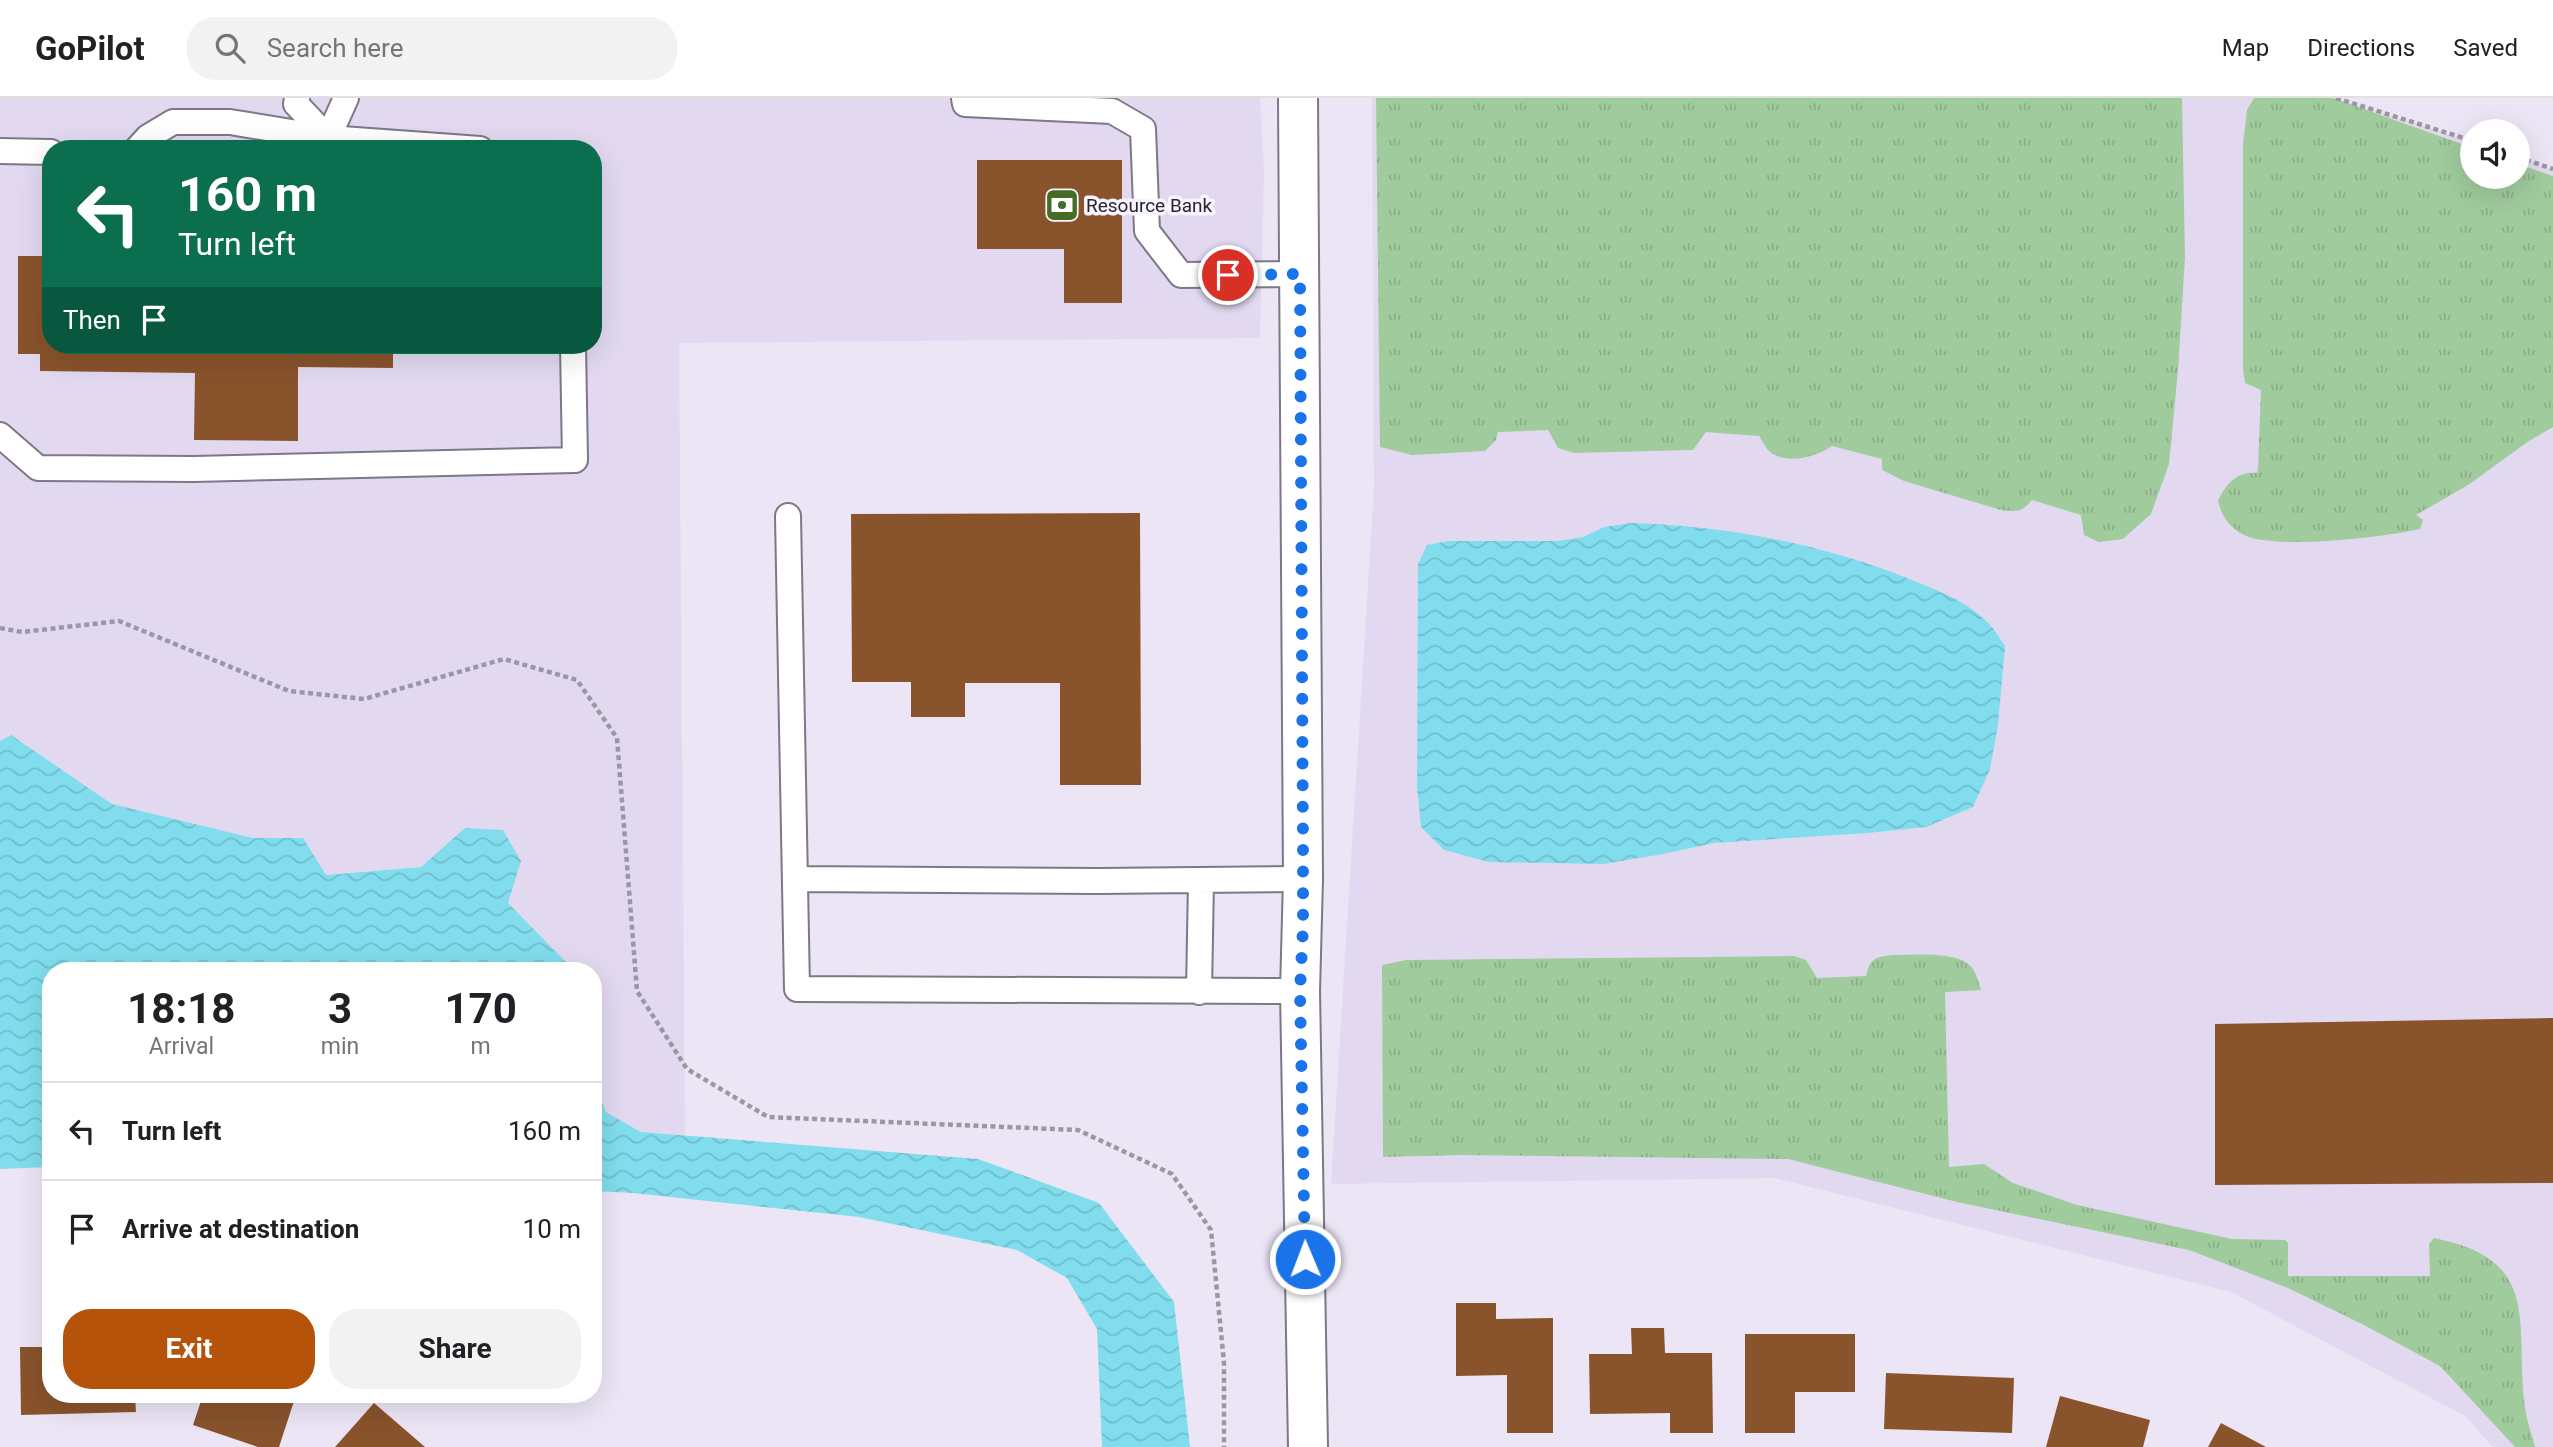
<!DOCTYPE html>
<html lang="en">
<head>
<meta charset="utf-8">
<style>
	body { margin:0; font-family:Roboto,sans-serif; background:#f2f2f2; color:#202124; height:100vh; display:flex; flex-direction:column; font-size:26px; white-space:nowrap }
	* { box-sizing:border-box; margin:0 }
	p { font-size:23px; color:#757577 }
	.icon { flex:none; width:38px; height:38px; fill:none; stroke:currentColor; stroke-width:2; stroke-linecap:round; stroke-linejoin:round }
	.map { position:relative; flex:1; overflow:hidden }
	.side { position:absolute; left:42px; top:864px; width:560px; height:441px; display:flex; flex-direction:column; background:#fff; border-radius:28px; box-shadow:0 7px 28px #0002 }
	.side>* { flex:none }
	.hud { position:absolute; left:42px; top:42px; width:560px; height:214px; border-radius:28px; box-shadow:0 7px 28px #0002; background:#0b6e4f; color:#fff; overflow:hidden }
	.buttons { position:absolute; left:2460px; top:21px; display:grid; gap:14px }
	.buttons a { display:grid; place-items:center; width:70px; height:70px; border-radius:50%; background:#fff; box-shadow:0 7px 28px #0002; font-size:35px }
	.pin { position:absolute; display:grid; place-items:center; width:60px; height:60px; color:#fff; margin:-30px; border:4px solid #fff; border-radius:50%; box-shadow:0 2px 7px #0007 }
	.me { position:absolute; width:77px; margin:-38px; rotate:359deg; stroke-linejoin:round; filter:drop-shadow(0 0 5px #0008) }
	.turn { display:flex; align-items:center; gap:24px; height:147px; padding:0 21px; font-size:32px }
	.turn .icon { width:91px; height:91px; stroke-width:2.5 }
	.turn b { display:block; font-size:49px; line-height:60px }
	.then { display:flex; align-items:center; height:66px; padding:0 21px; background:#0003; gap:14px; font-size:26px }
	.eta { display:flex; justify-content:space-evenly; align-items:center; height:119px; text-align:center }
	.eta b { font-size:42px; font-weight:700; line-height:49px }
	.primary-button { display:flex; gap:14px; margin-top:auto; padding:14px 21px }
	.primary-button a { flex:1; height:80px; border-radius:28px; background:#b45309; color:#fff; font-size:28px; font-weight:700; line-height:80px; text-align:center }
	.primary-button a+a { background:#f2f2f2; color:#202124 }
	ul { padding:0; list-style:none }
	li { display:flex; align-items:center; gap:21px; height:98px; padding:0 21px; border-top:2px solid #e0e0e0 }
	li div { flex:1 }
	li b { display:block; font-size:26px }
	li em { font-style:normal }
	header { display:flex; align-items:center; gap:42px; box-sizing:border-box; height:98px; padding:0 35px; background:#fff; border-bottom:2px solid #e0e0e0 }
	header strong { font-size:33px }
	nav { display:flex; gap:38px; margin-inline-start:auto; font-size:24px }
	.search { width:490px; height:63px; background:#f2f2f2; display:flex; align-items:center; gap:18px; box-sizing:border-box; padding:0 24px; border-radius:28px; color:#757577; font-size:26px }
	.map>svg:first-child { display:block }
	.built { fill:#e2d9f0; fill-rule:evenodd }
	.grass { fill:url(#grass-tufts) }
	.water { fill:url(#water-waves) }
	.building { fill:#89532c }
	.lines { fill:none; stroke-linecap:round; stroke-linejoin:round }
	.service-casing { stroke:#7d7786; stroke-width:28 }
	.minor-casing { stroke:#7d7786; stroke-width:42 }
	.path { stroke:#9c96a3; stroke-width:4.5; stroke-dasharray:5 3.5; stroke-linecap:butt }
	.service { stroke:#fff; stroke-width:24 }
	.minor { stroke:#fff; stroke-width:38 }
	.route { stroke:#1a73e8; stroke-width:12; stroke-dasharray:0 21.6 }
	.labels { text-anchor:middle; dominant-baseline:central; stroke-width:7; stroke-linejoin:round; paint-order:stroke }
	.poi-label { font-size:19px; fill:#27242a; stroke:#f8f4fe; text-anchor:start }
</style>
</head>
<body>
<header>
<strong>GoPilot</strong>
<div class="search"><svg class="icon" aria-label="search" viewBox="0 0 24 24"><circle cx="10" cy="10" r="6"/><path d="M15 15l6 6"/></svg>Search here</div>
<nav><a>Map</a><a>Directions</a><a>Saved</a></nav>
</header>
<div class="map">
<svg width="2553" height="1349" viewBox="0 0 2553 1349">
	<defs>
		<pattern id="grass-tufts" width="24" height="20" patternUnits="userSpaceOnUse" patternTransform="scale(1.75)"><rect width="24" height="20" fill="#a0cb9d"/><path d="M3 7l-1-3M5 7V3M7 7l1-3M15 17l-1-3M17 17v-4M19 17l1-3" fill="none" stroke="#8aae87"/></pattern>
		<pattern id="water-waves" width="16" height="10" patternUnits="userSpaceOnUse" patternTransform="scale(1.75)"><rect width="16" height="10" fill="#81dded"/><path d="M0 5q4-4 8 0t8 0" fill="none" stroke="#6fbecb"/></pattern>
	</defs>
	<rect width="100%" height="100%" fill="#ece5f6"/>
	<!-- built -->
	<path class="built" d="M0,0H1260L1264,74L1260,240L679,245L685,1037L641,1034L606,1014L593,984V873H569L568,866L507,805L521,763L465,730L421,769L325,777L303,740H253L112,706L11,637L0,643ZM51,51H593V247H51Z
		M1372,0H2336L2473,43V79H2518V59L2553,71V1349H2493L2465,1318L2231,1194L1774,1080L1331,1086L1374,390Z"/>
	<!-- grass -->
	<path class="grass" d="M1376,0H2182L2185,159L2178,272L2169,366L2151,416L2123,441L2099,444L2084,437L2081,417L2032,402C2022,414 2017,414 2001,412L1904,383L1882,372V361L1832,348C1817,359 1784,368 1768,352C1765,349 1762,342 1759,338L1706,334L1693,352L1574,355L1558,350L1548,332L1498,334L1496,342L1485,353L1412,357L1380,349Z
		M2254,0H2333L2473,50V79H2518V66L2553,78V329L2529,343L2468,387L2416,417L2423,422L2420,431C2385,439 2271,453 2242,436C2227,427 2222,418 2218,403C2226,386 2237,373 2257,375L2258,371L2261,292L2245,285L2243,272V46L2247,12Z
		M1893,857C1914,857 1961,852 1973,871C1977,877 1979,886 1981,892L1945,894L1949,1069L1984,1066L2013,1085L2077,1107L2232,1141L2285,1142L2288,1145V1178H2430L2429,1146L2434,1140C2540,1161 2516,1220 2524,1302C2525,1317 2531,1334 2535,1349H2515L2440,1268L2362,1226L2288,1190L2189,1152L1957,1104L1788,1061L1462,1057L1383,1059L1382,867L1406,862L1794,858L1806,862L1817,880L1866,878C1870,860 1875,859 1893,857Z"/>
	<!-- water -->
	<path class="water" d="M1632,425C1728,428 1823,446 1912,482C1939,493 1969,504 1990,527C1996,533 2000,541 2005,548L1998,627L1990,671L1973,709L1926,729L1868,735L1714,745L1663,756L1604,766L1489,764L1444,752L1421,729L1417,689L1418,466L1427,447L1448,443H1558L1583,439L1604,429Z
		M11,637L112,706L253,740H303L326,777L421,769L465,730L503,732L521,763L508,805L568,866L569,873H51V1069L0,1071V643Z
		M593,984L606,1014L641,1034L978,1061L1099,1105L1174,1204L1190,1349H1102L1097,1231L1067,1180L1017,1152L859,1119L633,1095L593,1093Z"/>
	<!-- building -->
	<path class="building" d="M977,62H1122V205H1064V151H977Z
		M18,158H51V247H413V254H393V270L298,269V343L194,342L195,275L40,273V256H18Z
		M1140,415L1141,687H1060V585H965V619H911V584H852L851,416Z
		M2553,920V1085L2215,1087V926Z
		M1456,1205H1496V1221L1553,1220V1335H1507V1277L1456,1278Z
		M1631,1230H1664L1665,1255H1712L1713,1335H1670V1315L1590,1316L1589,1256H1632Z
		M1745,1236H1855V1294H1795V1335H1745Z
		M20,1249H51V1297H135L136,1314L21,1317Z
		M1886,1275L2014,1280L2012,1335L1884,1331Z
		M203,1297H296L279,1349H258L193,1327Z
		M2060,1298L2150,1322L2143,1349H2046Z
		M374,1305L425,1349H335Z
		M2221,1325L2266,1349H2208Z"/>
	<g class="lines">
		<!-- service casing -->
		<g class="service-casing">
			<path id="service" d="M297,0L296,6L328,40L346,0
				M964,0L965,6L1112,13L1143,31L1147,133L1181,177L1300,176
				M137,51L148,39L173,24H230L328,40L480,51
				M0,53L51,54
				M0,337L38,370L194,371L575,362L573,247
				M788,418L797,891L1300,893
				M795,781L1098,783L1303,781
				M1199,894L1201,782"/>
		</g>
		<!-- minor casing -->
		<g class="minor-casing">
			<path id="minor" d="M1298,0L1303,781L1300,893L1308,1349"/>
		</g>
		<!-- path -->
		<path class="path" d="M2336,0L2473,43
			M2518,59L2553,71
			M0,530L22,534L119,523L289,593L364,601L504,561L577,582L617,640L637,893L687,971L768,1019L1078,1032L1172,1076L1211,1132L1224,1265V1349"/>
		<!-- service -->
		<use href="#service" class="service"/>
		<!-- minor -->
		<use href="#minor" class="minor"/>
	</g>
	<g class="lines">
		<!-- route -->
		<path class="route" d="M1228,177L1300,176L1303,755V829L1300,893L1305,1161"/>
	</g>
	<!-- icons -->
	<defs>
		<g id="bank-square" transform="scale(1.75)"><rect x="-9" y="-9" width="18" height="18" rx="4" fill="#466c26" stroke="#f8f4fe"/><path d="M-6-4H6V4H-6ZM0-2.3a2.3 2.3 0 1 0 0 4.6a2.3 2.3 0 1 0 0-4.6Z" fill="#fff"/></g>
	</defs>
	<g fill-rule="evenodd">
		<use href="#bank-square" x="1062" y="107"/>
	</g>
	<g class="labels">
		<!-- poi labels -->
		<g class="poi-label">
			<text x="1086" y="107">Resource Bank</text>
		</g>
	</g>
</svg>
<div class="buttons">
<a><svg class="icon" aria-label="sound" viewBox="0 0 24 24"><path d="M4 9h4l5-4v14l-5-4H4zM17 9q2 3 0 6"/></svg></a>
</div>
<div class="pin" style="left:1228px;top:177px;background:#d93025"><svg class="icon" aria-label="arrive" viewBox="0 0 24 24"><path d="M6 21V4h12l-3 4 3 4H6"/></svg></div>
<svg class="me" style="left:1305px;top:1161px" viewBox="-20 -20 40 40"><circle r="17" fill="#1a73e8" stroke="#fff" stroke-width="3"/><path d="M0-11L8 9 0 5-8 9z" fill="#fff"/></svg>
<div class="hud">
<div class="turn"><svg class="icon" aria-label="left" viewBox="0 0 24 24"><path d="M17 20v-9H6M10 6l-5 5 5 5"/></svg><div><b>160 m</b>Turn left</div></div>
<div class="then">Then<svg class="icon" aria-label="arrive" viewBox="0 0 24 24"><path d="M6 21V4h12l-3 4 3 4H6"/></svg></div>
</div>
<section class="side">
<div class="eta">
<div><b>18:18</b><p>Arrival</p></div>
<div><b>3</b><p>min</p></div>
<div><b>170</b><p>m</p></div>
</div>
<ul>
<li><svg class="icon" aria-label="left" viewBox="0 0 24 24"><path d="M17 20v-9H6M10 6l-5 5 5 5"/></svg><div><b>Turn left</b></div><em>160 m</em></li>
<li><svg class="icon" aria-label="arrive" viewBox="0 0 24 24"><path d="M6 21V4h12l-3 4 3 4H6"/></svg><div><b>Arrive at destination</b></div><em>10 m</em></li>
</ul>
<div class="primary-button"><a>Exit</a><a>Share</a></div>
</section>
</div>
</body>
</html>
